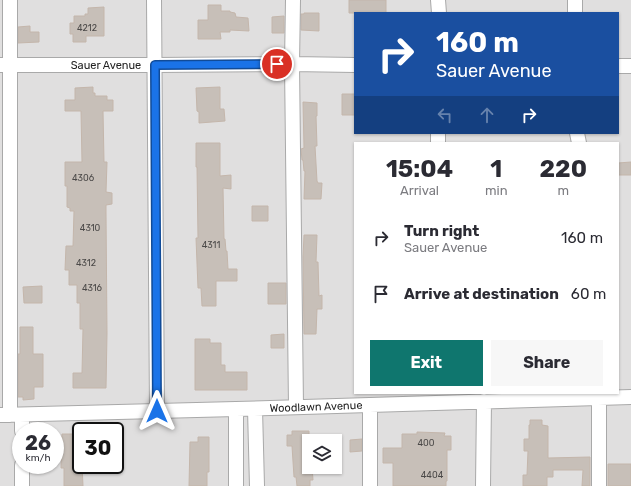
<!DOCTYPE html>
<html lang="en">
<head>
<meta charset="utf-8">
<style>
	body { margin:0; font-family:Rubik,sans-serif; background:#f7f7f7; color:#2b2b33; height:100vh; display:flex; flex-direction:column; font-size:15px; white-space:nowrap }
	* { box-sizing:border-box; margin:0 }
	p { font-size:13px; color:#7c7c81 }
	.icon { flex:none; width:22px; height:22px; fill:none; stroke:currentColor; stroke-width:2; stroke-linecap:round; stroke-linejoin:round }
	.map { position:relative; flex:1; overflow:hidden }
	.side { position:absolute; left:354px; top:142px; width:265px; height:252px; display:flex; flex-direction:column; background:#fff; border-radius:0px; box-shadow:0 1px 3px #0004 }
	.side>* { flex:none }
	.banner { position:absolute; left:354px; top:12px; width:265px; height:122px; border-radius:0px; box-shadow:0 1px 3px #0004; background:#1a4fa0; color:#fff; overflow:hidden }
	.tools { position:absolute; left:302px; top:434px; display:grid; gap:8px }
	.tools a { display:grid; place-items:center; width:40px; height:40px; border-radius:0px; background:#fff; box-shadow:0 1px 3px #0004; font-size:20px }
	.speed { position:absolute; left:12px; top:422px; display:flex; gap:8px; font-size:20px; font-weight:700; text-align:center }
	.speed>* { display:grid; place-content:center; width:52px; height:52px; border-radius:50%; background:#fff; box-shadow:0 1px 3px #0004; line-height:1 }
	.speed small { font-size:10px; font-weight:400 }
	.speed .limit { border:2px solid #111; border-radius:6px; background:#fff; color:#111 }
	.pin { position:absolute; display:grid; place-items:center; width:34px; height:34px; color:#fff; margin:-17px; border:2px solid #fff; border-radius:50%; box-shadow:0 1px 4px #0007 }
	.me { position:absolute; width:44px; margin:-22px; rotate:0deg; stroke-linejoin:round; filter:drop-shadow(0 0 3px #0008) }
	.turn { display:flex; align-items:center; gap:14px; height:84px; padding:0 16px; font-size:18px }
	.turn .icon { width:52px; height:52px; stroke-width:2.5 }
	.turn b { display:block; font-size:28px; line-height:34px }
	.lanes { display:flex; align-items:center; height:38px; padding:0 16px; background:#0003; justify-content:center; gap:20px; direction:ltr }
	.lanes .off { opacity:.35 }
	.eta { display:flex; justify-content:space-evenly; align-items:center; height:68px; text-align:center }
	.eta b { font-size:24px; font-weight:700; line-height:28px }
	.primary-button { display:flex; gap:8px; margin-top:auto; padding:8px 16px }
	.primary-button a { flex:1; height:46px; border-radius:0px; background:#0f766e; color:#fff; font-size:16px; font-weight:700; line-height:46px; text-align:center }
	.primary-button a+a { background:#f7f7f7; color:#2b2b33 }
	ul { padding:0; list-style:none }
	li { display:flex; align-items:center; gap:12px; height:56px; padding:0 16px }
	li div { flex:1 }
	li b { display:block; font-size:15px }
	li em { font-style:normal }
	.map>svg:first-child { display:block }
	.residential { fill:#e0dfdf; fill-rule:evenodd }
	.building { fill:#c7bfb8; stroke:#c4b6ab }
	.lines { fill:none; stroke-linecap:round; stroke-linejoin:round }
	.minor-casing { stroke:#a9a9a9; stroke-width:16 }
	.minor { stroke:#fff; stroke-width:14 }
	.route-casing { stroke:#114b97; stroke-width:10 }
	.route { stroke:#1a73e8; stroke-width:7 }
	.labels { text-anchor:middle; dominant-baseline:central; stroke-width:3.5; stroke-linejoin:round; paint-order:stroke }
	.number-label { font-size:9px; fill:#4b4948 }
	.street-label { font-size:11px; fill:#222; stroke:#fff }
</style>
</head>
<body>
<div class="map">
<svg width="631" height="486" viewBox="0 0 631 486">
	<rect width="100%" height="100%" fill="#f2efe9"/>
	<!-- residential -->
	<path class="residential" d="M0,0H631V486H0ZM355,13H618V133H355ZM355,143H618V393H355ZM21,431H55V465H21ZM81,431H115V465H81ZM309,441H335V467H309Z"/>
	<!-- building -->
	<path class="building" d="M349,0H386V13H349Z
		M208,5H221V11H230V12L235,13L236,17L248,18L249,31L230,30V32H220L221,39H198V20H208Z
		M104,7V36H86V42H73V34H70V23H74V16H85V14H88V8Z
		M304,13H319V31L301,30V14H304Z
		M284,16V33H272V17Z
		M30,26V32H39V42L18,43V27Z
		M93,87V93H95V96H107V100H113V111H103L104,162H107L106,192L112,193V204L106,205V212L107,333L106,388H73V373H82L83,329H80V303H77V285H69V270H65L66,246H73L74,211H70V208L67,207V186H65V162H82L81,111H65V100H75V88Z
		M220,87V109H224L225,121L199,123V112L197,111L196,88Z
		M342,94H355V115H342Z
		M303,102L317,103V116H316L317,146H315L317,181L318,183H322L321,199H304L305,171H304L303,160H302L301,149L304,148Z
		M196,143H220V176L231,175V189L223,188L224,239H225L226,251H227L228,269H237V281H216V306H202L201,288H198L196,238H198L197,167H196Z
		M631,162V175H618V163Z
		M252,206H268V221H252Z
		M304,235H317L316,262H318L319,296L322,295V309H317L316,334H304L303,257Z
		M268,283H286V304H268Z
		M42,286V303H24L23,287Z
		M20,327H33V354H43V387H34V399L23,400V397H18V354H20Z
		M284,334V348H271V335Z
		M195,339H210V343H221V365H225V372H247V390H195Z
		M530,420H542V425L548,426V458L590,457V486H582L583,470H553V477H547V486H523V475H527L528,451H524V439H529V425H530Z
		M292,431H309V467H312L313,480H310V486H297L296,477H294L292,446H287V435H292Z
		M417,432L445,433L444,436H451V450H447V481H446V486H393V463H383V448H402V434H417Z
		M62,434H81V465H82L83,486H64V468H61Z
		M198,437H209V472H207V486H189L190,442H198Z
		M362,439V451L350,452V440Z
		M608,464H631V486H608Z"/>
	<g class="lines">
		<!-- minor casing -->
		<g class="minor-casing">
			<path id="minor" d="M10,0V415
				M154,0L157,411
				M293,0L292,64L296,407
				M438,0L439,13
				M575,13V0
				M0,65H155L292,64L355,65
				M618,66H631
				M577,133L579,143
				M438,143V133
				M236,409V486
				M255,409L257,486
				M0,415L236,409L631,397
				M22,431V415
				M22,486V465
				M370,486V405
				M483,486L484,401
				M599,486V398"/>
		</g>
		<!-- minor -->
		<use href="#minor" class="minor"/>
	</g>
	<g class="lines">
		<!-- route casing -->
		<g class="route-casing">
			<path id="route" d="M157,411L155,65L277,64"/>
		</g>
		<!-- route -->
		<use href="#route" class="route"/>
	</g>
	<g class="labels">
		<!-- number labels -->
		<g class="number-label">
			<text x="87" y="28">4212</text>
			<text x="83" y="178">4306</text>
			<text x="90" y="228">4310</text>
			<text x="211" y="245">4311</text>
			<text x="86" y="263">4312</text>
			<text x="92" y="288">4316</text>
			<text x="426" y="443">400</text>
			<text x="432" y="475">4404</text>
		</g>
		<!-- street labels -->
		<g class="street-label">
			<text x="106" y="65">Sauer Avenue</text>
			<text transform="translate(316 407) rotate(-2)">Woodlawn Avenue</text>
		</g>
	</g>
</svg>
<div class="tools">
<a><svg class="icon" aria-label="layers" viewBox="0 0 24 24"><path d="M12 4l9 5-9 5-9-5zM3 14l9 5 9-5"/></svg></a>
</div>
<div class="speed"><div>26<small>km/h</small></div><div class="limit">30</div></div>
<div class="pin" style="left:277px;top:64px;background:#d93025"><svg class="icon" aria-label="arrive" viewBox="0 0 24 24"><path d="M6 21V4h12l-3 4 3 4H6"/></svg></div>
<svg class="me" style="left:157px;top:411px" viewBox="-20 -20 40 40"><path d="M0-17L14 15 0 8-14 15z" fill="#1a73e8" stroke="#fff" stroke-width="4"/></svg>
<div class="banner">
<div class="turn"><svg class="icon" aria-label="right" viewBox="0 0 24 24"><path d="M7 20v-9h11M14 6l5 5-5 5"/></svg><div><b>160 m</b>Sauer Avenue</div></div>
<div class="lanes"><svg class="icon off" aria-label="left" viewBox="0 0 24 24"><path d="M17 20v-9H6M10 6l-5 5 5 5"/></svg><svg class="icon off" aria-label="ahead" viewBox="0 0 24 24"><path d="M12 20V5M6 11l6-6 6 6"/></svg><svg class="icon" aria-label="right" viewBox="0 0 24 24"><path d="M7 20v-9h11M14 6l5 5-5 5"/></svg></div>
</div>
<section class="side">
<div class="eta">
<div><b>15:04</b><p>Arrival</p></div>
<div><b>1</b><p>min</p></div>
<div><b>220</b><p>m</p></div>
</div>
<ul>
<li><svg class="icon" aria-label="right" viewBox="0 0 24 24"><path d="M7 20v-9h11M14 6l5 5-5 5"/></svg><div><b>Turn right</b><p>Sauer Avenue</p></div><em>160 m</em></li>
<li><svg class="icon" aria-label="arrive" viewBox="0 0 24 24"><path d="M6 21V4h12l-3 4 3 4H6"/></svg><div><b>Arrive at destination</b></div><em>60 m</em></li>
</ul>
<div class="primary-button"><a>Exit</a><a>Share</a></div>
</section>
</div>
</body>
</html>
